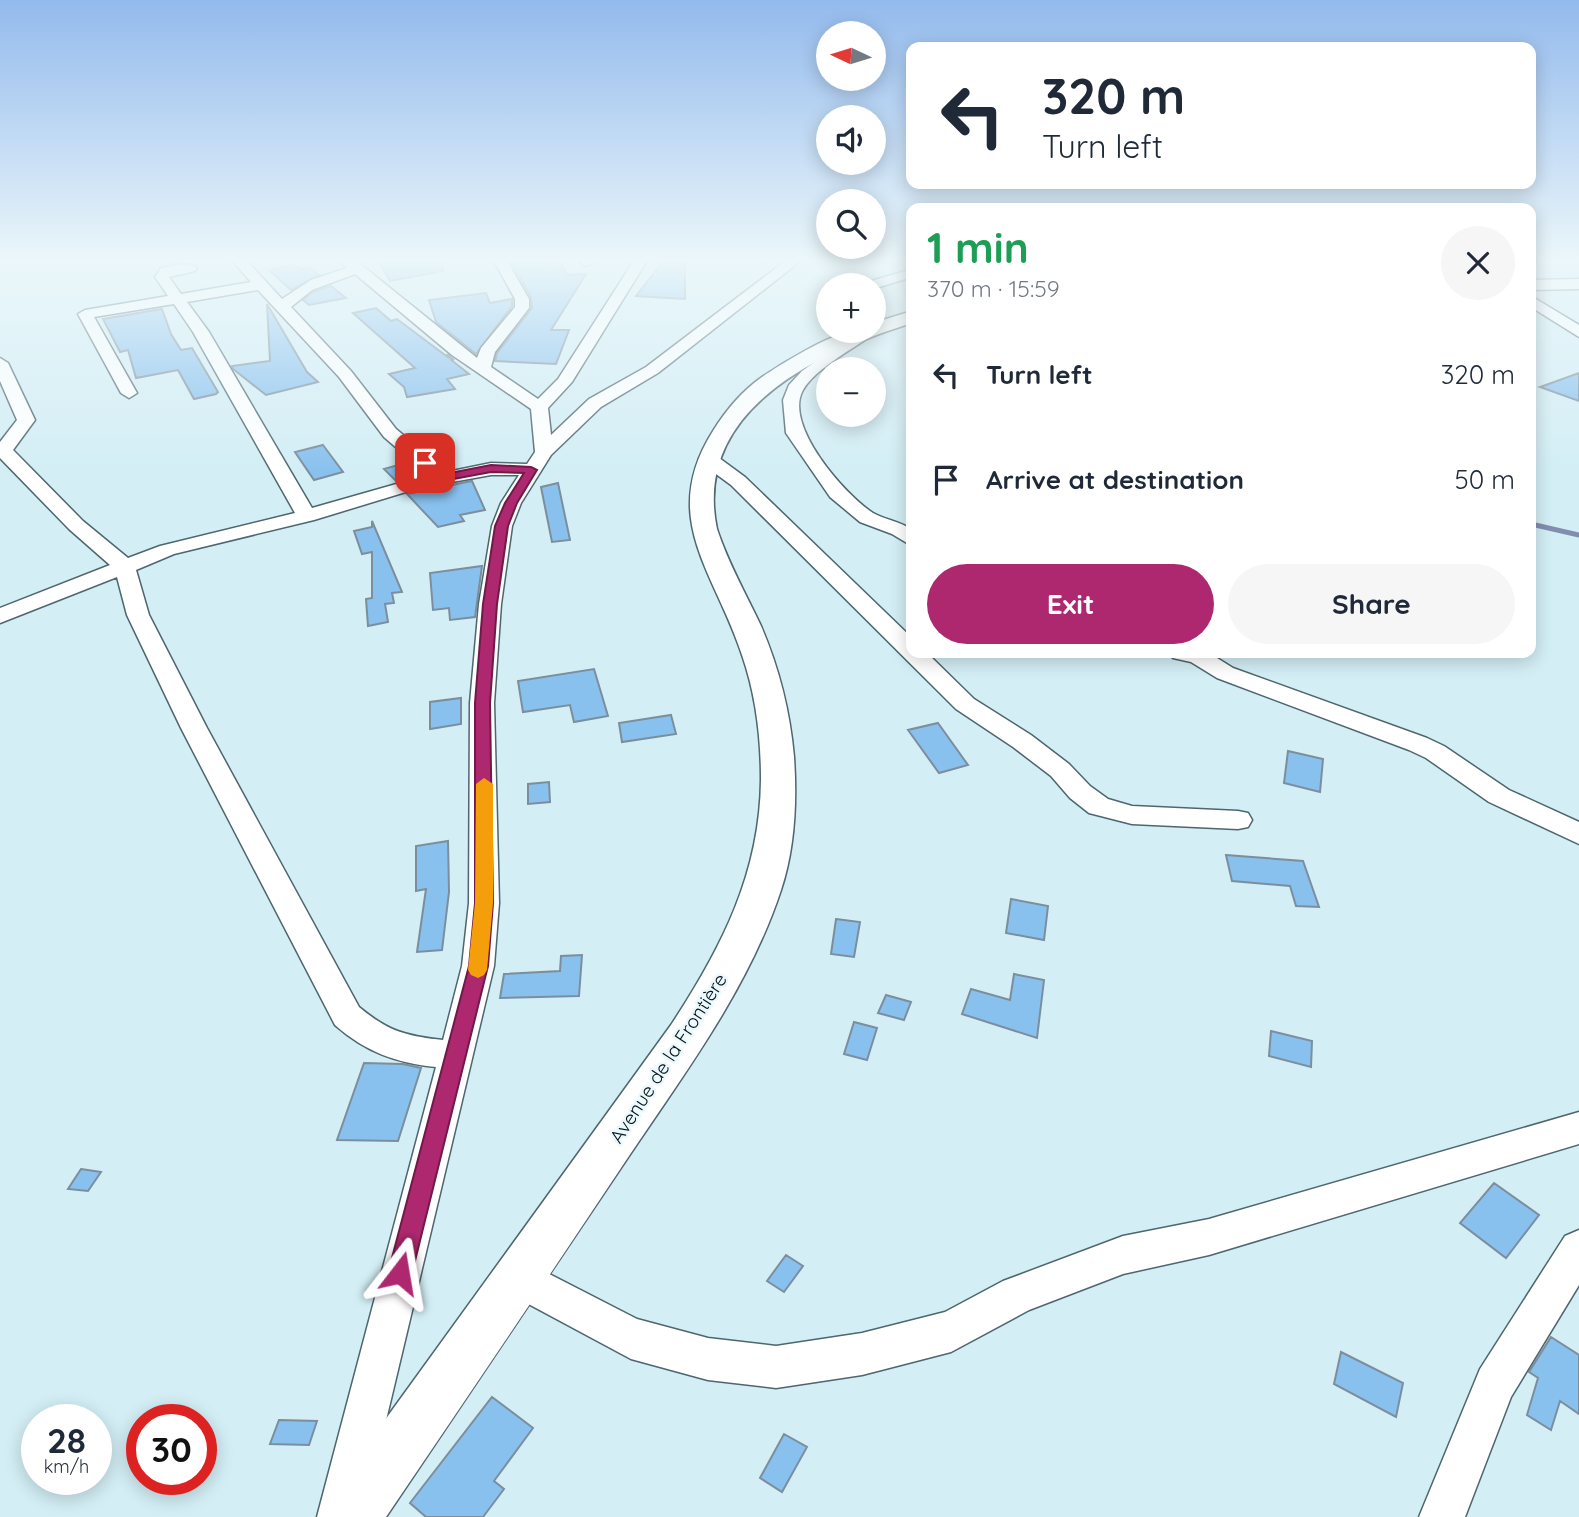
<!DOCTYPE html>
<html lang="en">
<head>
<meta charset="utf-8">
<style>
	body { margin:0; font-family:Quicksand,sans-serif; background:#f6f6f7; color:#1f2937; height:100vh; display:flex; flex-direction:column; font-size:26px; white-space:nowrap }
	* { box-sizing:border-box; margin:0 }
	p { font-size:23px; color:#747a83 }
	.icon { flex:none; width:38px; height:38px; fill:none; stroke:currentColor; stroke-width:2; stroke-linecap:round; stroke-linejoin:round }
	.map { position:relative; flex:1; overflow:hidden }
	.drawer { position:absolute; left:906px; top:203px; width:630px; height:455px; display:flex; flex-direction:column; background:#fff; border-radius:14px; box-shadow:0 4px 18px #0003 }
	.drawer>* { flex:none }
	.hud { position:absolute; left:906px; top:42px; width:630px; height:147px; border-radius:14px; box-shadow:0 4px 18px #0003; background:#fff; color:#1f2937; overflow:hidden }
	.needle { width:46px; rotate:274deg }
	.fabs { position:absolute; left:816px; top:21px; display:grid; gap:14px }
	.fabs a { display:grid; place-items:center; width:70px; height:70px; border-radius:50%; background:#fff; box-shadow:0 4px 18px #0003; font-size:35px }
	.speed { position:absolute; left:21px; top:1404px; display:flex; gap:14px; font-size:35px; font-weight:700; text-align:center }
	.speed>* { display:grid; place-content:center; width:91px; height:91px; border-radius:50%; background:#fff; box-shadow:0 4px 18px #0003; line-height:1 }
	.speed small { font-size:18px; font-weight:400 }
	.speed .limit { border:10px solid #d22; background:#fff; color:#111 }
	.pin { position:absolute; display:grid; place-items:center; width:60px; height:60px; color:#fff; margin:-30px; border-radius:14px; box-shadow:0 4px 10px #0006 }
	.me { position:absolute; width:77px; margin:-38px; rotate:14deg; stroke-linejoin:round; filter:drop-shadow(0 0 5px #0008) }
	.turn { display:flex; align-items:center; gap:24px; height:147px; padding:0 21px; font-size:32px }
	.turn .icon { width:91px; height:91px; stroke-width:2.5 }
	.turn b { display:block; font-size:49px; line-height:60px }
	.round { display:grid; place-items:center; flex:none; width:74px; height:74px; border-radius:37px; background:#f6f6f7 }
	.summary { display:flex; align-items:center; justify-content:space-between; height:119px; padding:0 21px }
	h1 { font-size:42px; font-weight:700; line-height:52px; color:#1e9e55 }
	.primary-button { display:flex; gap:14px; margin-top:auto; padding:14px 21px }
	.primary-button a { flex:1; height:80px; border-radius:42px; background:#ae2870; color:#fff; font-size:28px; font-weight:700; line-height:80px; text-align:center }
	.primary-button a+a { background:#f6f6f7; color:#1f2937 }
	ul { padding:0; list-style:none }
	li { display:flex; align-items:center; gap:21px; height:105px; padding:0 21px }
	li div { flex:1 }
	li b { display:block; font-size:26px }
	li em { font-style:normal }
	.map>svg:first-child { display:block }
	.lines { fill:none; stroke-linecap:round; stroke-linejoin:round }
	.stream { stroke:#818eb0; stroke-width:5 }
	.building { fill:#89c1ee; stroke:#7c8e9d; stroke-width:2 }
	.minor-casing { stroke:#4e666d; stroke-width:3 }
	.tertiary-casing { stroke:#4e666d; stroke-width:3 }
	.minor { fill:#fff; fill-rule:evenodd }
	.tertiary { fill:#fff; fill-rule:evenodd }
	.route { fill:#ae2870; stroke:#711a49; stroke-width:2 }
	.slow { fill:#f59e0b }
	.labels { text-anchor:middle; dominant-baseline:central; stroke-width:5; stroke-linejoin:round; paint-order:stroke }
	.street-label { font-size:19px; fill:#071013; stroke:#e9f9fe }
</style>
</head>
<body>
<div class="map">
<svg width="1579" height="1517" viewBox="0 0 1579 1517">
	<rect width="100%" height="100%" fill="#d3eef5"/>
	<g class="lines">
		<!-- stream -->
		<path class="stream" d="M1531,524L1579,535"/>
	</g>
	<!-- building -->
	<path class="building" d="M410,259H441L443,271L390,281L380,263Z
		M542,259L545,264L561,263L567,275L586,274L551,330H569L556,364L495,361L497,353L532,308L531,297L511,261Z
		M665,259H685V299L636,296Z
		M295,265L300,269L310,267L319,275L291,290L269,270Z
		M331,286L346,298L309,305L303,300L313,292Z
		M486,293L490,303L512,299V306L476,354L436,322L429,300Z
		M267,304L307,372L318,382L266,395L233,369L232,366L270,361Z
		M376,308L391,321L397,319L449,358L447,354L454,360L450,359L469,374L447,379L455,389L407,397L404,387L389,374L415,368L353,313Z
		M162,309L171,334L181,350L192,348L218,392L216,394L194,399L178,370L136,378L128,350L120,352L103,319Z
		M1579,373V401L1540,387Z
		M323,445L343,472L314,480L295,452Z
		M405,463L414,472L421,474L396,481L384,469Z
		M472,481L485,510L460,515L464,521L438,527L407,494Z
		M558,483L570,540L552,542L541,487Z
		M372,521L402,592L392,593L394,603L385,604L388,622L368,626L366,599L372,598V552L362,554L354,531L372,527Z
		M482,566L475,617L450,620L449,608L433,610L430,573Z
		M594,669L608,716L574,722L570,705L523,712L518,681Z
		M461,698V724L430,729V702Z
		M671,715L676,734L622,742L619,723Z
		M938,723L968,765L939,773L908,730Z
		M1288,751L1323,759L1320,792L1284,783Z
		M549,782L550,802L528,804V784Z
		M448,841L449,892L442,950L417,952L426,889L416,891V846Z
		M1226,855L1303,861L1319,907L1296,906L1290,886L1232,881Z
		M1011,899L1048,906L1044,940L1006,933Z
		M836,919L860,922L854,957L831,954Z
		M582,955L579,996L500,998L504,974L560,971L561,956Z
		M1014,974L1044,980L1037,1038L962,1014L971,989L1010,1000Z
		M886,995L911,1002L904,1020L878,1013Z
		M854,1022L877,1028L867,1060L844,1054Z
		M1271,1031L1312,1041L1311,1067L1269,1056Z
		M364,1063L403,1064L421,1068L398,1141L337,1140Z
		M81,1169L101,1172L88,1191L68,1189Z
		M1494,1183L1539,1215L1506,1258L1460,1223Z
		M786,1255L803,1266L784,1292L767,1281Z
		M1551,1337L1579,1355V1414L1560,1401L1551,1430L1527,1415L1538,1378L1529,1372Z
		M1341,1352L1403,1383L1396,1417L1334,1384Z
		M492,1397L533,1428L494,1481L504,1489L483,1517H426L410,1503Z
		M279,1420L317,1421L309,1445L270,1444Z
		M784,1434L807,1447L782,1492L760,1478Z"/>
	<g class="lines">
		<!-- minor casing -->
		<g class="minor-casing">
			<path id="minor" d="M231,259H245L282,299L311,280L347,268L339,259H354L477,358L481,348L515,307V299L493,259H506L529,299V308L495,352L491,367L538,399L558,379L635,259H648L572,382L548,408L551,435L589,399L646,367L788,259H803L658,373L601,407L551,455L521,503L512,526L501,604L494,703L499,903L494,966L363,1517H317L436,1067C396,1063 366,1052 335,1025L181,728L127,615L117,577L0,623V608L110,565L69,529L0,458V442L17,420L0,381V358L8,363L35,420L13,450L83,521L128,558L160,546L295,513L193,332L174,304L94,317L137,393L129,398L121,393L78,314L85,310L168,296L155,277L161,268C172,266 189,261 197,268L195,271L169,277L181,294L251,282ZM355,274L452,355L531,409L535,452L527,464L491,463L447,472L396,429L351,371L291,307L312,290ZM258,290L339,377L384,437L428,475L312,508L209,332L187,302ZM491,475H519L501,503L492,526L479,604L470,703L469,903L462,966L443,1040C405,1036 388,1031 359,1007L207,728L149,615L136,570L174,554L314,520L419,488Z
				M580,259H594V262L587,266L582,265Z
				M912,269V277L873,289V285H866L868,282Z
				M1531,296L1579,325V337L1531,307Z
				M873,328L877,331L874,334C854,348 815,369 803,390C783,425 845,495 873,513C885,520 900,521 912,530V546L892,534L860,522L830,497L786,433L783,400L789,385L802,371L859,331H873Z
				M708,453L715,455L745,477L912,638V653H927L974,699L1031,735L1069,764L1090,786L1108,799L1132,806L1238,811L1248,813L1252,820L1248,827L1238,829L1132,824L1089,813L1070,798L1051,776L1013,747L956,709L731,485L701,463L699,459Z
				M1169,653H1209L1233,668L1427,738L1444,746L1509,790L1579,822V844L1489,802L1426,758L1409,750L1217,678L1191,662L1173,658Z
				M1579,1112V1144L1209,1255L1123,1274L1029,1310L951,1352L862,1375L776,1388L708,1380L631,1359L506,1292L500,1278L506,1264L520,1259L637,1319L708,1338L776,1346L862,1333L945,1312L1003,1281L1123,1236L1209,1219Z
				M1579,1230V1285L1511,1397L1465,1517H1419L1480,1369L1565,1236Z"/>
		</g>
		<!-- tertiary casing -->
		<g class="tertiary-casing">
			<path id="tertiary" d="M1579,279V289L1531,290V280Z
				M912,311V323C819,352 692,409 717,529C728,563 746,594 761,626C779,668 790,711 794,757C797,801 795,848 781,890C749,987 687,1070 631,1153C550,1275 468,1396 386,1517H322L330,1496L671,1025C721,949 760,874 761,780C761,738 756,695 742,655C715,572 658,518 713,431C726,410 742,391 762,377C784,362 827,336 852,331C858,329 867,331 873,331V323Z"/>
		</g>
		<!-- minor -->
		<use href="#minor" class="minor"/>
		<!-- tertiary -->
		<use href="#tertiary" class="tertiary"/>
	</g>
	<!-- sky -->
	<linearGradient id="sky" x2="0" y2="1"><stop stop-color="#93baed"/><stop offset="0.55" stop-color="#ebf7fa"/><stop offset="1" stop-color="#ebf7fa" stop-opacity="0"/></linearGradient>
	<rect width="1579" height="472" fill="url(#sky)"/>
	<!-- route -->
	<path class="route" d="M421,460H429L445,474L491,465L531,467L537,470L517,503L508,526L497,604L490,703L493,903L488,966L412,1273L409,1281L400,1285L392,1281L388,1273L469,966L475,903V703L483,604L495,526L505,503L524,473L491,472L443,481L421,465Z"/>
	<!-- slow -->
	<path class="slow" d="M484,778L493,784V903L487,970L484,975L478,978L471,975L468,970L475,903L476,784Z"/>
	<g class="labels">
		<!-- street labels -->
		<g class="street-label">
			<text transform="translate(668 1058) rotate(-57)">Avenue de la Frontière</text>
		</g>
	</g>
</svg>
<div class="fabs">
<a><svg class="needle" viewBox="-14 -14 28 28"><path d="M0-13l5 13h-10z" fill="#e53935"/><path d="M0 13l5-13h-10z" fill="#747a83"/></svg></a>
<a><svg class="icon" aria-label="sound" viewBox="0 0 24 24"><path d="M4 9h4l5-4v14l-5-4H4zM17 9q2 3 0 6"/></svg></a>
<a><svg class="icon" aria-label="search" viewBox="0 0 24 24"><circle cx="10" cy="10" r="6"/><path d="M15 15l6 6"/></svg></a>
<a>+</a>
<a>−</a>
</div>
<div class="speed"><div>28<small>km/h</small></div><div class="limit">30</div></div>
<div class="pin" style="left:425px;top:463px;background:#d93025"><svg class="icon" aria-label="arrive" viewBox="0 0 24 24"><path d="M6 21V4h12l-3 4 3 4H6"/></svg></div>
<svg class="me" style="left:400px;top:1273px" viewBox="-20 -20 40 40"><path d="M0-17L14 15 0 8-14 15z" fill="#ae2870" stroke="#fff" stroke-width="4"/></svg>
<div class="hud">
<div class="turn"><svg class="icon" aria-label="left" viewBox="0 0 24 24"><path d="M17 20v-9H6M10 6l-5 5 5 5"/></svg><div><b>320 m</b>Turn left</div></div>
</div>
<section class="drawer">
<div class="summary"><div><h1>1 min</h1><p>370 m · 15:59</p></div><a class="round"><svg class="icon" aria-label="close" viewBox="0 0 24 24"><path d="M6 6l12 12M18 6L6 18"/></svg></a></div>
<ul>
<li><svg class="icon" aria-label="left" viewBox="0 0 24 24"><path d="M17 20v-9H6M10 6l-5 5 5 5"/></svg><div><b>Turn left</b></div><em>320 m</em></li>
<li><svg class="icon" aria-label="arrive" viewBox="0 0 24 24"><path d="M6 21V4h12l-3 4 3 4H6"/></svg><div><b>Arrive at destination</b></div><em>50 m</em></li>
</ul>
<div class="primary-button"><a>Exit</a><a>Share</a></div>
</section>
</div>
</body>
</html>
